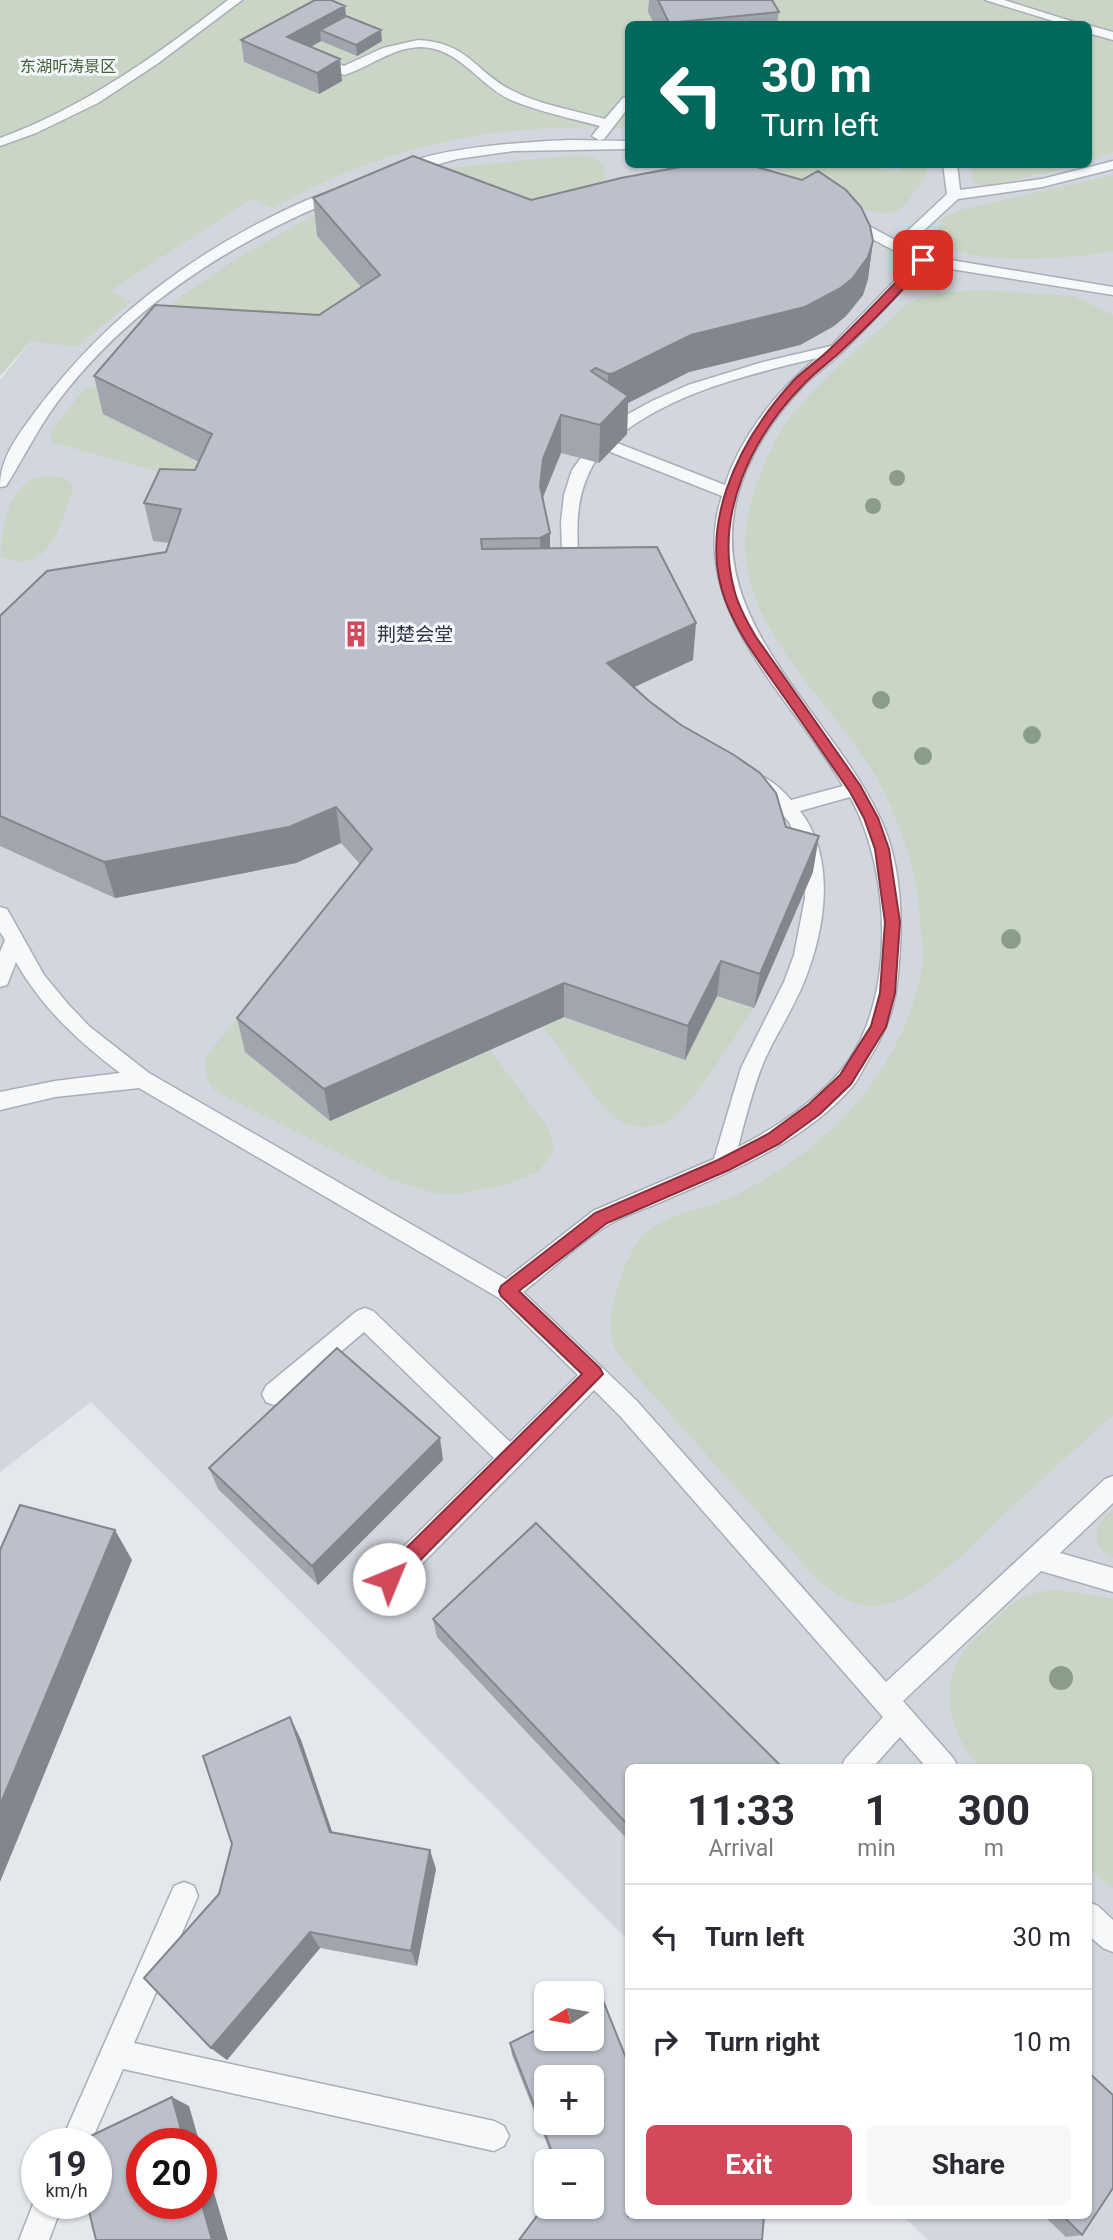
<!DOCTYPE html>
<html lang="en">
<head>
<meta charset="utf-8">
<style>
	body { margin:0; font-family:Roboto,"Noto Sans SC",sans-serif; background:#f7f7f7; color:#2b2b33; height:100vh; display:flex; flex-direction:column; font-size:26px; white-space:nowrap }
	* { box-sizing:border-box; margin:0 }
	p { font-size:23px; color:#7c7c81 }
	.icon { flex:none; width:38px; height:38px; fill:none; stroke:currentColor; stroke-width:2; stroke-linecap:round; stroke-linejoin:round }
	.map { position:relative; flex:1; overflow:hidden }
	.panel { position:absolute; left:625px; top:1764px; width:467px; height:455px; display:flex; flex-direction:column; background:#fff; border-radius:10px; box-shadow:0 2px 5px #0004 }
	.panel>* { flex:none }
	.hud { position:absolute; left:625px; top:21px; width:467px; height:147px; border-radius:10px; box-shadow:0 2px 5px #0004; background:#00695c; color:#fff; overflow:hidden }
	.needle { width:46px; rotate:259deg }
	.tools { position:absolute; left:534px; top:1981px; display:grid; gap:14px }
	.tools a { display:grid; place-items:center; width:70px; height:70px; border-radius:10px; background:#fff; box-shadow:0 2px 5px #0004; font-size:35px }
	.speed { position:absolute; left:21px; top:2128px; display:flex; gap:14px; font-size:35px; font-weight:700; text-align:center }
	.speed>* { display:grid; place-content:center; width:91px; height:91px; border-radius:50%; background:#fff; box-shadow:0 2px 5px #0004; line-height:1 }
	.speed small { font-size:18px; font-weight:400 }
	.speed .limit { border:10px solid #d22; background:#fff; color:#111 }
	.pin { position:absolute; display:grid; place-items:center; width:60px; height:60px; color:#fff; margin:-30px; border-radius:14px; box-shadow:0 4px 10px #0006 }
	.me { position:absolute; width:77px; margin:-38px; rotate:45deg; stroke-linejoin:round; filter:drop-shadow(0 0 5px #0008) }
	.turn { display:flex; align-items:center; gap:24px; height:147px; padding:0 21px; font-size:32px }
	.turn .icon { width:91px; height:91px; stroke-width:2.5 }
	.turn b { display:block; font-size:49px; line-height:60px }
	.eta { display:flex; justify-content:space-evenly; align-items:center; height:119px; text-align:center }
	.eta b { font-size:42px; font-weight:700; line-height:49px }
	.primary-button { display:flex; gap:14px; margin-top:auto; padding:14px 21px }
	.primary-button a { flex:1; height:80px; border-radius:10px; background:#d1495b; color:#fff; font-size:28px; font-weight:700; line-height:80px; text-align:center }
	.primary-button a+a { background:#f7f7f7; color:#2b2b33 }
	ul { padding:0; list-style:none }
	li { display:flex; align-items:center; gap:21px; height:105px; padding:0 21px; border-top:2px solid #e1e1e2 }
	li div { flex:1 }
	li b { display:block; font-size:26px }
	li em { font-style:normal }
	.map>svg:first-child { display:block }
	.built { fill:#d2d6de; fill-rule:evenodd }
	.green { fill:#c9d6c5 }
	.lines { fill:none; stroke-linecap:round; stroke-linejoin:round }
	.lane-casing { stroke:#a9aeb7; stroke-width:3 }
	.lane { fill:#f7f8fa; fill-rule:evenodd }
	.tree { fill:#899d89 }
	.wall { fill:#a1a5ae }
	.shaded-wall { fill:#83868d }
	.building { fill:#bbc0ca; stroke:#83868d; stroke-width:2; fill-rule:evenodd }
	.route { fill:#d1495b; stroke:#882f3b; stroke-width:2 }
	.labels { text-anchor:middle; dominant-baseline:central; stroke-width:6; stroke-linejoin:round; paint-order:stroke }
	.far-park-label { font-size:16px; fill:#3f6138; stroke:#f4f6f9 }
	.poi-label { font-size:19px; fill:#2b3445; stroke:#f4f6f9; text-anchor:start }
</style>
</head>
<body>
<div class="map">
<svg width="1113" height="2240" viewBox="0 0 1113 2240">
	<rect width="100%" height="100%" fill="#e4e7ec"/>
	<!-- built -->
	<path class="built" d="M268,0H1113V2240H928L903,2216H1088V1768H628V1940L91,1402L0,1472V380L31,341ZM628,24H1088V164H628Z"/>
	<!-- green -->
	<path class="green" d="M0,0H1113V152L1089,162L1088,24H628V129C500,121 385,145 273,208L251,199L110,291L131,302L77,347L31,341L0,376Z
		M577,155L593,157L605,165L604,183L510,229L437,169Z
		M926,164L927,175C918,186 907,207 894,212C868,222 796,176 769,165H867L897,173L904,165Z
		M973,165V164L1080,165L987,186L974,183L971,179Z
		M1113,175V251C1087,257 916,276 941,219L964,209Z
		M312,216H317L318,236L383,312L129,336L187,292L240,256Z
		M984,290L1074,296L1113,315V1415C1079,1446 1044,1477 1010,1509C977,1539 924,1601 878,1606C852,1609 831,1591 813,1575L624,1362C617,1353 612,1345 611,1333C608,1307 627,1246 649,1230C674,1211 712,1208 740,1193C828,1147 898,1076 920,978C925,958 922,939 920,919C917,871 901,824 878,781C826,686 713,616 754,492C762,468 770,447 784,426C817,380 865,344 906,305C930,292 957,291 984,290Z
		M98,386L103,414L219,472L212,487L52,442L50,432L84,389Z
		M41,476L62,477L73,484L72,493C59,527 49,577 1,557C0,529 9,483 41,476Z
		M266,983L330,1121L490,1050L545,1123L553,1141V1149L551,1156L536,1173L507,1184L459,1194L434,1193L393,1180L215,1091C206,1080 204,1071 206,1056Z
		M717,996L754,1008C735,1035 692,1110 665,1123C649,1130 626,1128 613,1116C588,1092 565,1055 543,1027L564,1017L685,1060Z
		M1113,1509V1558L1103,1552C1090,1534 1098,1522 1113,1509Z
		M1059,1590L1113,1598V1889L1089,1869L1088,1768L980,1767C950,1737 937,1684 966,1649C973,1640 982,1633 989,1626C1013,1602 1023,1591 1059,1590Z"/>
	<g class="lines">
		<!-- lane casing -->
		<g class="lane-casing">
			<path id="lane" d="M228,0H242L157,64L98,103L36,133L0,146V138C85,107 157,55 228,0Z
				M985,0H1004L1080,24H1063Z
				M1088,25L1113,32V40L1088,33Z
				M418,40C469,43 473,70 511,90C540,105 573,110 605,119L623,98L628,97V108L604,139L599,140L592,136L600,126C570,118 540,112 511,100C478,85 459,47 420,47C391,48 370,67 344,75L310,59L316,55L344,66L383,48Z
				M571,140L628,141V149L514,151L457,159L403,174L396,170C421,148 536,141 571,140Z
				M1113,161V169L1042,187L958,199L907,246L927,256L1113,287V295L926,265C898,294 871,324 842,352C831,363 818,372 806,383C782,408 759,439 746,471C687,610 828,706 880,818C901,862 903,916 899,963C896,1007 889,1027 866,1064C862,1071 858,1080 852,1087C803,1143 730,1172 663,1201C645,1209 625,1215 608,1225C578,1244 551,1270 523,1292L636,1400L886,1682L1105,1479L1113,1476V1503L1060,1553L1113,1568V1592L1041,1571L903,1701L954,1759L958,1768H927L900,1737L872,1768H841L845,1759L883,1717L620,1416L594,1390L398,1588L389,1591L380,1588L377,1579L380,1570L494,1458L364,1332L282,1402L274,1405L266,1402L262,1394L266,1386L357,1311L365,1308L373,1311L510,1442L578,1375L499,1298L139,1088L55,1097L0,1110V1092L55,1081L120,1073C78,1041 42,1008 16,962L7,985L0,987V952L5,940L0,932V907L7,909L44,975L68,1004L90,1027L149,1073L506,1279L593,1211L714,1159L741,1068L784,982L794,955L805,898L804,870L798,843L789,822L772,802L745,780L748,775C763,771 782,789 791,800L843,786C793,698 685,608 722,496L603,449C572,493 577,524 579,575L571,580L563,575L561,522L564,495L572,470L595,439L619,419L652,401L688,385L763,362L831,346L914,261L842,223V217H852L897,241L947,194L943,164H957L960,190L1042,179ZM817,358C777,390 741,436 725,485L612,441C669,393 746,375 817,358ZM850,797C892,871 898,1008 837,1075C810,1105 774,1129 738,1147C746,1117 753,1087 765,1059C777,1033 793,1009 804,982C825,930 837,859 800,811Z
				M339,189L346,193L344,196C237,239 139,300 66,391C42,420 26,454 6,486L0,487C0,458 18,435 35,412C95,331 172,268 261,222C285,210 312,196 339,189Z
				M184,1882L194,1886L198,1896L134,2043L494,2121L504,2126L509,2136L504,2146L494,2151L123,2069L90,2144H60L174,1886Z
				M1088,1902L1098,1906L1113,1920V1952L1103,1948L1088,1935Z
				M37,2194V2203H63L49,2240H19Z"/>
		</g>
		<!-- lane -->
		<use href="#lane" class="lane"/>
	</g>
	<!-- trees -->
	<g class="tree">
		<circle cx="897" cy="478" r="8"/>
		<circle cx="873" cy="506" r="8"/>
		<circle cx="881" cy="700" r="9"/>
		<circle cx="1032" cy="735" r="9"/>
		<circle cx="923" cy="756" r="9"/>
		<circle cx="1011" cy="939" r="10"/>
		<circle cx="1061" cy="1678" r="12"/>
	</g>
	<!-- wall -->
	<path class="wall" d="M649,0H772L779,12L777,24H654L648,12Z
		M346,16L382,41L357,56L321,41L310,47L342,81L319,94L244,62L241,40Z
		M313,198L531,200L873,241L868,279L863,295L846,316L834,326L800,345L689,372L628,403L627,434L599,463L561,453L543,497L550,548L693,660L634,687L786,827L813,872L754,1008L717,996L685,1060L564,1017L330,1121L245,1052L237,1018L360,864L341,843L296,863L115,898L0,846V616L166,552L169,543L153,541L144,503L195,470L199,462L103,414L94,376L319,315L361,287L317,236Z
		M443,1460L318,1585L218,1489L209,1468Z
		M433,1619L628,1768V1840L437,1637Z
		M290,1717L301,1740L332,1832L436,1869L417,1966L320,1948L227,2060L211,2048L219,1894Z
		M592,2039L542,2209L551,2154L512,2055L510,2043Z
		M1044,2216H1088L1082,2235L1066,2237Z"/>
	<!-- shaded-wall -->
	<path class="shaded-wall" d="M345,6L347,27L320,30L321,41L289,59L287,37Z
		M381,30L382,41L357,56L356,45Z
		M340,59L342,81L319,94L317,73Z
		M873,241L868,279L863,295L846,316L834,326L800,345L689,372L628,403L627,434L599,463L600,425L607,412L608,374Z
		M561,415V453L543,497L541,523L540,486L543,459Z
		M550,533V570L541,575L540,538Z
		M696,623L693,660L606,700L607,663Z
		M336,807L341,843L296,863L115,898L104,862Z
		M819,836L813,872L754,1008L760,974Z
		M721,961L717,996L685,1060L688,1026Z
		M564,983V1017L330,1121L324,1089Z
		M440,1438L443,1460L318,1585L312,1566Z
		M115,1530L132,1560L0,1882V1805Z
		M290,1717L301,1740L339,1852L330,1832Z
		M430,1850L436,1869L417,1966L411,1951Z
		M310,1932L320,1948L227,2060L211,2048Z
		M172,2097L189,2106L200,2144H185Z
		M201,2149L228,2240H212L201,2201Z"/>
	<!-- building -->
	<path class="building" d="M315,0H331L345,6L287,37L340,59L317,73L241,40Z
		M658,0H772L779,12L669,23Z
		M346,16L381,30L356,45L320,30Z
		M413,156L531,200L621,178L696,164L753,166L802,180L818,171L846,190L861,207L870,226L873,241L868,257L852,279L839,289L805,307L691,335L614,373L608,374L596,368L591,371L628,396L600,425L561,415L543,459L540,486L550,533L540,538L481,539L482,549L657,547L696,623L607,663L649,701L681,725L734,755L760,773L776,793L786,827L819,836L760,974L721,961L688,1026L564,983L324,1089L237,1018L372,849L336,807L289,827L104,862L0,816V616L47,571L166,552L181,509L144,503L160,469L195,470L212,434L94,376L155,305L319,315L380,275L313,198Z
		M337,1348L440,1438L312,1566L209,1468Z
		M20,1505L115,1530L0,1805V1550Z
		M536,1523L783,1768H628V1825L433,1619Z
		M290,1717L330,1832L430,1850L411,1951L310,1932L211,2048L144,1978L219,1894L232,1844L203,1756Z
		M602,1998L628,2063V2216H764L762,2240H519L542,2209L546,2183V2207H592V2161H549L551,2149L510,2043L546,2025V2039H592V2003ZM546,2077H592V2123H546Z
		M1088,2072L1113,2095V2188L1082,2235L1063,2216H1088Z
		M172,2097L185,2144H142V2203H201V2201L212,2240H96L87,2203H96V2144H74Z"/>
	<!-- route -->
	<path class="route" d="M919,258L928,260C902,292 870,324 839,353C827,364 814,373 803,385C752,437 714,514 734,589C738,606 747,622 756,637L860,785L878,818L889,849L900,922L895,993L886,1027L851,1084L820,1114L779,1144L729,1170L607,1223L519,1291L600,1368L603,1374L396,1585L389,1588L382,1585L380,1579L382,1572L582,1374L501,1296L499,1291L501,1286L595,1213L718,1160L768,1134L809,1104L840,1075L871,1026L880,993L885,922L875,849L864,818L850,792C826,757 802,722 777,687C761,664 744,642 732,616C691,533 737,442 794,380C806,368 822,358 834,345C863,317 891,287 919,258Z"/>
	<!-- icons -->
	<defs>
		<g id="building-bare" transform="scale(2.1)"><path d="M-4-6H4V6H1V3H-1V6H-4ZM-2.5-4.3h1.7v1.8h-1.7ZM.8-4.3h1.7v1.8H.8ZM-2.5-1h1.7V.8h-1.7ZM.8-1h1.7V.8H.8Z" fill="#d1495b" stroke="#f4f6f9" stroke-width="2.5" paint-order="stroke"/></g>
	</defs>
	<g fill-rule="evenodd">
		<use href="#building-bare" x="356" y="634"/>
	</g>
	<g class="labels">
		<!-- far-park labels -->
		<g class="far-park-label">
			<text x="68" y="66">东湖听涛景区</text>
		</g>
		<!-- poi labels -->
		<g class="poi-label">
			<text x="377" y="634">荆楚会堂</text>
		</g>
	</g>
</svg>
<div class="tools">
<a><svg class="needle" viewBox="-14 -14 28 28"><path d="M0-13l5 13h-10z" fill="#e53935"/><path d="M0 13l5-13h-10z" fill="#7c7c81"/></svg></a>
<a>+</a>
<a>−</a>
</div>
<div class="speed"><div>19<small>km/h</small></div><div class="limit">20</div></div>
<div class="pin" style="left:923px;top:260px;background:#d93025"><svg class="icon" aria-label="arrive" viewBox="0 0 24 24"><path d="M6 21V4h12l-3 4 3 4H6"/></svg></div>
<svg class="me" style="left:389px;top:1579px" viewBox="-20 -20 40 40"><circle r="19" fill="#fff"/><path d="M0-13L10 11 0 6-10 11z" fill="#d1495b"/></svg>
<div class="hud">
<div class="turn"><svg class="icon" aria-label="left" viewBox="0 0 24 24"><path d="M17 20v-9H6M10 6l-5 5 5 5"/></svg><div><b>30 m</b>Turn left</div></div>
</div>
<section class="panel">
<div class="eta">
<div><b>11:33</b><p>Arrival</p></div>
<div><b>1</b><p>min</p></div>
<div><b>300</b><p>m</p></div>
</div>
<ul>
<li><svg class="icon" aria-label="left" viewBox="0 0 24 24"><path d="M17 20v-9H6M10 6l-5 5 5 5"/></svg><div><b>Turn left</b></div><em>30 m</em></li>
<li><svg class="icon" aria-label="right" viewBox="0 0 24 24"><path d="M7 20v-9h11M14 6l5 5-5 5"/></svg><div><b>Turn right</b></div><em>10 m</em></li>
</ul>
<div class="primary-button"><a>Exit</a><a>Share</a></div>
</section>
</div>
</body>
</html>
